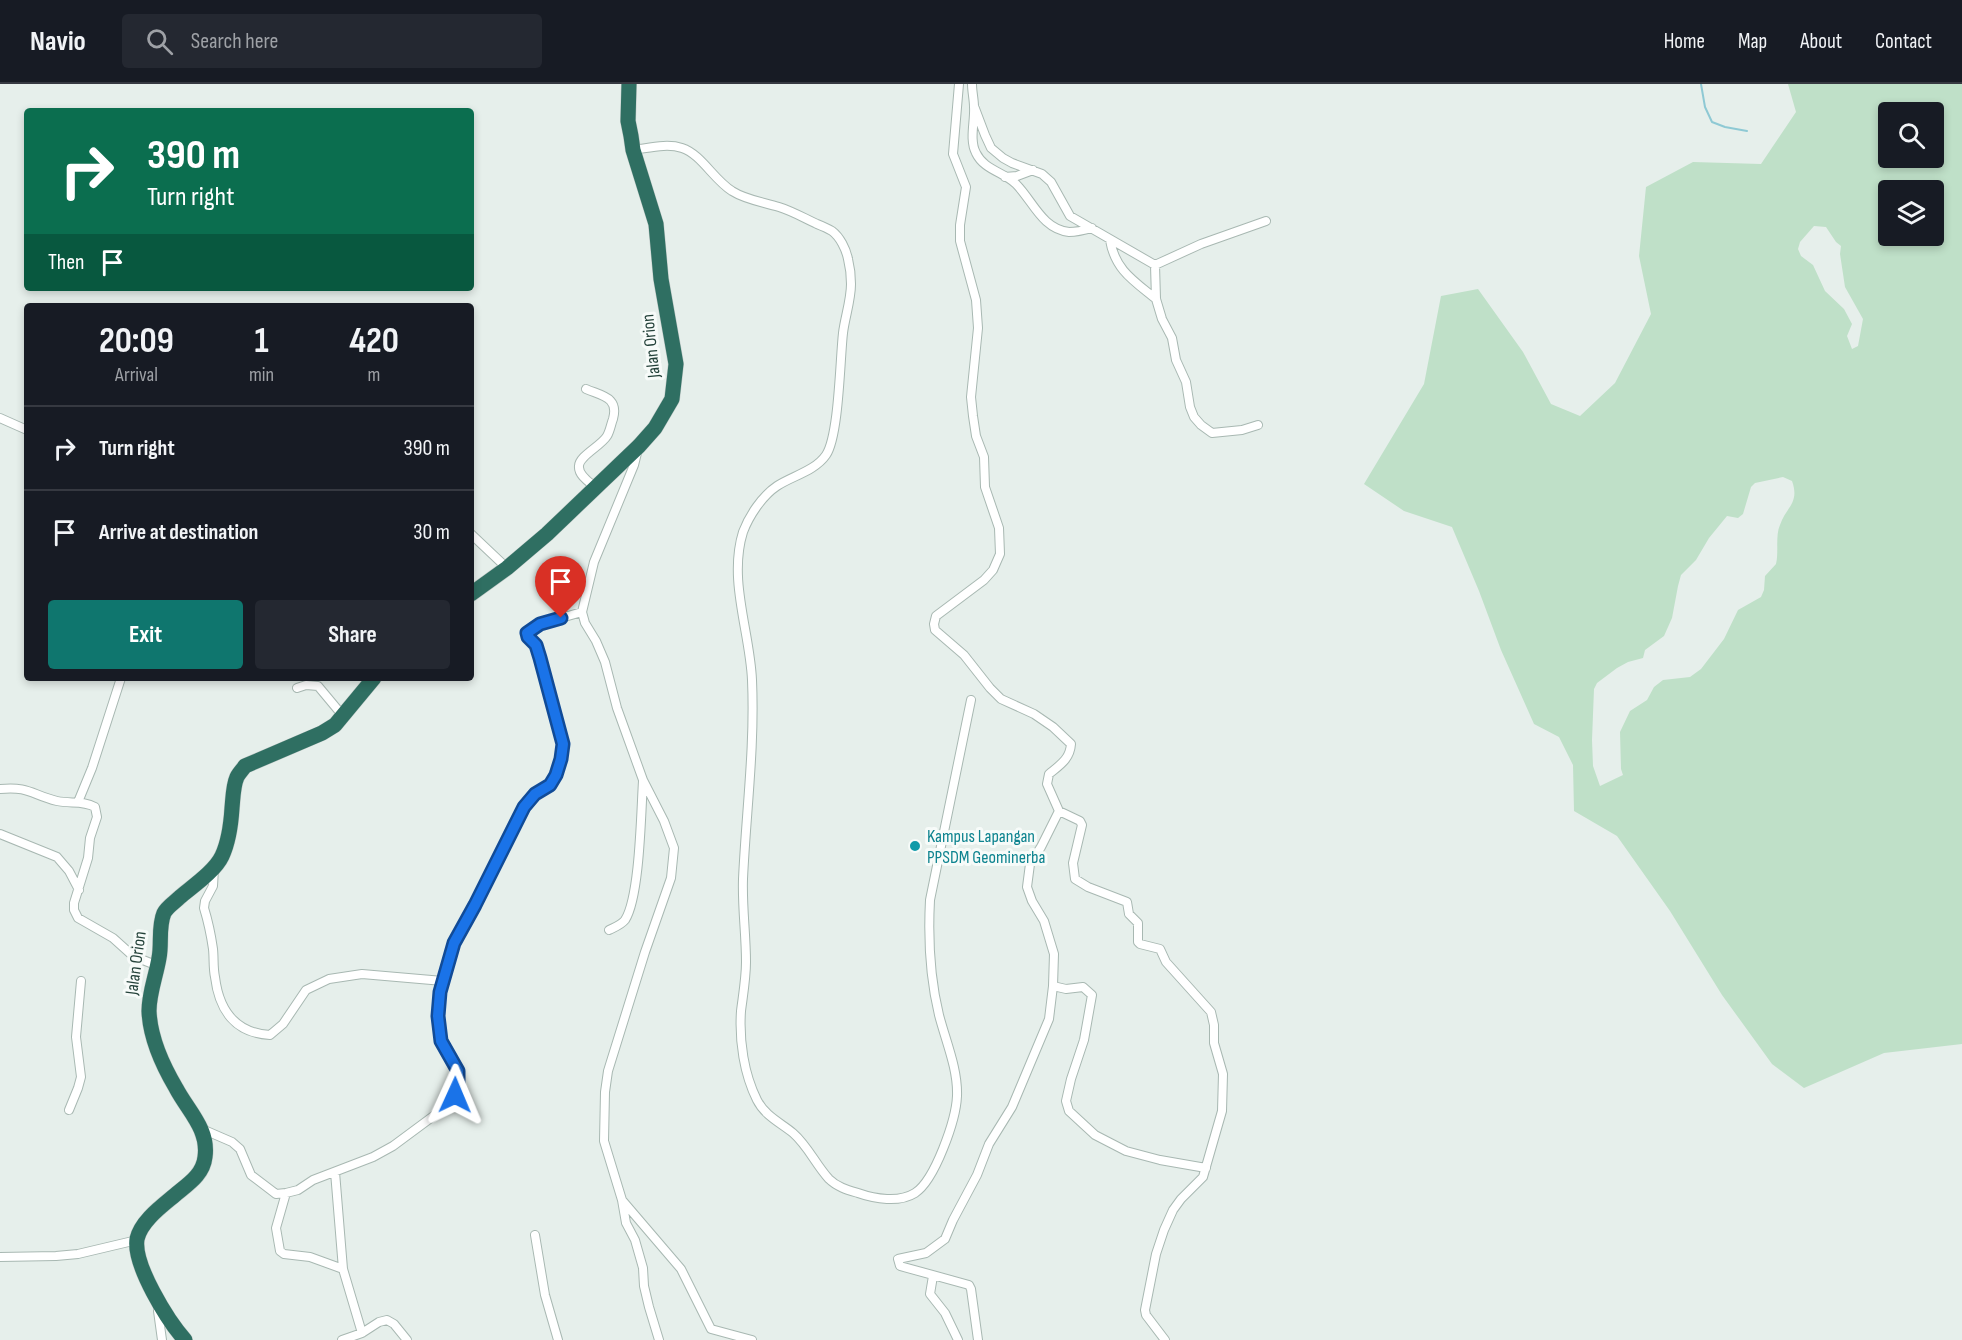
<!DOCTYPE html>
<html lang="en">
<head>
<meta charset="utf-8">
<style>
	body { margin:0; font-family:"Sofia Sans Condensed",sans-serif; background:#242831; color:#f1f3f6; height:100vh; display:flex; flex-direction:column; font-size:22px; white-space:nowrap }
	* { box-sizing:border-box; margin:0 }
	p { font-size:20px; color:#9ea1a6 }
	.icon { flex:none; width:33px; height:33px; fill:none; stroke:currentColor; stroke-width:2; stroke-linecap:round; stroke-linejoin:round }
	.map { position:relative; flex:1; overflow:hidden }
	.details { position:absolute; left:24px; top:219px; width:450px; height:378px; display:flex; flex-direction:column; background:#171b24; border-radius:6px; box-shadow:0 3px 9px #0003 }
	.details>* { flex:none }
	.guide { position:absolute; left:24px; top:24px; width:450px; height:183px; border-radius:6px; box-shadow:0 3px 9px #0003; background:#0b6e4f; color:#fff; overflow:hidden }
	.buttons { position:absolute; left:1878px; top:18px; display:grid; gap:12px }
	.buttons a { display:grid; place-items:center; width:66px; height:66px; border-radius:6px; background:#171b24; box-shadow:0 3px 9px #0003; font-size:30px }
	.pin { position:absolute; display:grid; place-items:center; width:51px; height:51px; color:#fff; margin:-62px -26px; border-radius:50% 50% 50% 0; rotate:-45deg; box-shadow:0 0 6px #0007 }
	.pin .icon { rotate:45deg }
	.me { position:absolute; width:66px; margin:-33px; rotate:1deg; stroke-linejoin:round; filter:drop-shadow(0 0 4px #0008) }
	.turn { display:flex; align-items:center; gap:21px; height:126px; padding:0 24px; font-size:27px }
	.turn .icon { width:78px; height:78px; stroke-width:2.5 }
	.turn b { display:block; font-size:42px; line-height:51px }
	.then { display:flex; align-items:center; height:57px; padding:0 24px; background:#0003; gap:12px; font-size:22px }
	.eta { display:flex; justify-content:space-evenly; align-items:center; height:102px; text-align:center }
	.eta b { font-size:36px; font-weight:700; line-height:42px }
	.action { display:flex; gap:12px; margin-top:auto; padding:12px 24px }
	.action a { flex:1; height:69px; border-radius:6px; background:#0f766e; color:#fff; font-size:24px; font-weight:700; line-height:69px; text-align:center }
	.action a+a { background:#242831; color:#f1f3f6 }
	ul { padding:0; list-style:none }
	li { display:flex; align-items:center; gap:18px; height:84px; padding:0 24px; border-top:2px solid #363941 }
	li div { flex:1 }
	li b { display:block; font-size:22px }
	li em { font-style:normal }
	header { display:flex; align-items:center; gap:36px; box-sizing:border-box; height:84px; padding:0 30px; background:#171b24; border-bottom:2px solid #363941 }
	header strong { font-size:28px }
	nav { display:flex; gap:33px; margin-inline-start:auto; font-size:21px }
	.search { width:420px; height:54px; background:#242831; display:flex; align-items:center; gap:15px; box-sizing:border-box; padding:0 21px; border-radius:6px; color:#9ea1a6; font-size:22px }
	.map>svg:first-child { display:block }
	.green { fill:#bfe0c8; fill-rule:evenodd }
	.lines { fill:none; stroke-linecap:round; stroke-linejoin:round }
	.stream { stroke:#8ec9d4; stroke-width:2 }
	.street-casing { stroke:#a8b8b2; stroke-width:10 }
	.highway-casing { stroke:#c2cac8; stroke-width:16 }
	.street { stroke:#fff; stroke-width:8 }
	.highway { stroke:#2f6f62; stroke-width:15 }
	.route-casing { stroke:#114b97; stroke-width:15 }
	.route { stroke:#1a73e8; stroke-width:10 }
	.culture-dot { fill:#0f9aa8; stroke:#f7fbf9; stroke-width:2 }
	.labels { text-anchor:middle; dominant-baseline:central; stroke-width:6; stroke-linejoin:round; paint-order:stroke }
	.street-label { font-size:18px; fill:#24423a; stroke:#f7fbf9 }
	.culture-label { font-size:18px; fill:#0d838f; stroke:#f7fbf9; text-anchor:start }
</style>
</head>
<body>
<header>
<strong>Navio</strong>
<div class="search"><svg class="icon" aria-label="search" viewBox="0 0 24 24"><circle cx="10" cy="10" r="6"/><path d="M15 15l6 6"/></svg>Search here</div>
<nav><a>Home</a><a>Map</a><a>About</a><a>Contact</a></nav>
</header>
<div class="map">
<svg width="1962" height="1256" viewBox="0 0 1962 1256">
	<rect width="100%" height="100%" fill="#e6efeb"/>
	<!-- green -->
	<path class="green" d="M1788,0H1962V960L1884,969L1804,1004L1772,980L1722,911L1670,827L1617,752L1574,727L1573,681L1559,653L1534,640L1501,566L1479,507L1452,443L1404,427L1364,400L1424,300L1441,212L1478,205L1523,268L1551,320L1580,332L1615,299L1651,230L1639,172L1646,103L1693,78L1761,80L1796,28ZM1888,28H1934V74H1888ZM1888,106H1934V152H1888ZM1814,142L1826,143L1836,158L1841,162L1840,170L1845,203L1863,235L1858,262L1852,265L1847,252L1852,240L1844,225L1825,207L1813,181L1801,172L1798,165L1800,158ZM1783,393L1792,397C1800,419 1786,423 1780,441C1775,452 1779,468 1776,480L1765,492L1764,506L1761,513L1738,526L1724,555L1701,585L1690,593L1663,596L1654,603L1647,616L1630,627L1620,648L1621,685L1623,691L1600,702L1593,682L1592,656L1594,605L1597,599L1617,584L1628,578L1643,574L1645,566L1664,552L1672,534L1678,502L1681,491L1696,476L1709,454L1727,432L1738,434L1743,430L1751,403L1755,399Z"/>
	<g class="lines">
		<!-- stream -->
		<path class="stream" d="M1701,0L1705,23L1712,38L1725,43L1747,47"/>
		<!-- street casing -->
		<g class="street-casing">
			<path id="street" d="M959,0L953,70L966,103L960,141V157L976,216L978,244L971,313L973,332L976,352L984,373L985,403L999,444L1000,470L993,486L984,496L936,532L934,540L935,546L964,571L990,604L1001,615L1034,630L1053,643L1071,660C1070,675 1060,681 1049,690L1047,700L1059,727L1080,737L1082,741L1073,779L1075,795L1088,803L1127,818L1129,830L1138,839V858L1140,860L1160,865L1166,878L1211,928L1214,941V959L1223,990L1222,1027L1203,1093L1181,1115L1173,1126L1164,1146L1156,1170L1145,1226L1146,1231L1165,1256
				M972,0C972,8 974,15 974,23C975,37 969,56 976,69C984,86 1004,88 1016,100C1033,117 1042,145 1069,148C1077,148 1085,146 1092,144
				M974,22L985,51L991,64L1003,74L1012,79L1042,90L1051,98L1070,132L1155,181L1201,160L1266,137
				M633,66C649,64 667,59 682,64C701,70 714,96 732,107C746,116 763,118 779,123C792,127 804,134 817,140C822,142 827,144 832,147C840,153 846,165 848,175C850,183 851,192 851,200C851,216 845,233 843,249C840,275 839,352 826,371C815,387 792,392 777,402C762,412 749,432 743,448C728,496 750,548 752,596C755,663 746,729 743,795C742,823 746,850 746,878C746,894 743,911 741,927C739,957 744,990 757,1016C765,1032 781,1039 793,1049C808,1062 816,1081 829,1095C837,1103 848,1106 858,1109C875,1115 899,1119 915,1109C935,1096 956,1036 957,1012C958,985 946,958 939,931C930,894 928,854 930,816L971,616
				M1005,93L1017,92L1033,86
				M1110,156C1115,186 1134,197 1156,215
				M1155,181L1156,215L1162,235L1172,254L1176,276L1186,298L1190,323L1194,333L1201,341L1212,349L1242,346L1258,341
				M586,305C602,312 619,313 613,335C611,340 610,347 607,352C601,362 579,372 579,382C578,391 589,398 595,403
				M0,334L27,346
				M638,365L634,381L594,478L582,528L585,539L596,557L605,578L617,624L643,696L664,737L674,764L671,794L645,868L608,987L605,1008L604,1057L622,1116L681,1185L711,1245L752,1256
				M471,450L507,484
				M297,604L306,601L318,602L343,632
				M0,705C29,702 32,711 57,717C70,720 83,716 95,723L97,733L90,754L88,774L74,819V826L78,834L113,854L133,872L158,882
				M78,718L92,684L121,594
				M0,750L57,773L69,787L79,806
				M214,785L213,802L205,817L204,824C208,837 211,851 213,865C214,874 213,884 215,893C219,926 235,949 270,951L283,940L306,906L329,895L362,890L443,897
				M609,846C615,843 621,841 625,836C640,813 641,727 643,697
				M1053,902L1066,905L1083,903L1092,911L1084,956L1071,995L1066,1017L1069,1027L1095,1051L1126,1067L1160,1076L1206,1084
				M69,1026L78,1004L81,993L76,953L81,897
				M202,1045L232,1058L240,1065L251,1091L276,1110L286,1109L298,1106L313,1096L373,1073L393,1062L447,1022L455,1011L458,1001V987L441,957L438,932L440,907L454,859L524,723L535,710L550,701L556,691L562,675L563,660L540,574L536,561L528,553L527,549L540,540L582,528
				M335,1088L343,1185L362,1249
				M286,1109L276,1144L280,1167L284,1170L310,1173L343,1185
				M622,1116L626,1139L635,1156L643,1184L644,1202L649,1223L659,1256
				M535,1151L545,1211L558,1256
				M0,1173L56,1172L78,1170L137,1156
				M933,1192L930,1210L945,1229L958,1256
				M158,1227L162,1256
				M342,1256L362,1249L379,1238L387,1236L394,1240L407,1256
				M978,1256L971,1205L969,1201L900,1182L898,1175L926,1169L945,1155L953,1136L977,1091L989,1060L1012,1023L1049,935L1053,902L1054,870L1044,837L1032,817L1027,803L1030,780L1041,763L1059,727"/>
		</g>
		<!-- highway casing -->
		<g class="highway-casing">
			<path id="highway" d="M471,510L507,484L547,450L639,362L655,344L672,315L676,280L661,195L656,140L633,66L631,52L628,37L629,0
				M185,1256C168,1237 133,1181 137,1155C141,1137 162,1122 175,1111C188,1100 203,1091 205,1073C209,1045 188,1027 176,1004C163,982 150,953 149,927C149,909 156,892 159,874C162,860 158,843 164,829C167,823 175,818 180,813C193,802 215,787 222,772C229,757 231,740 232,724C233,714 233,702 237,693C239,689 243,685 245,682L322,649L335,641L374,594"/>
		</g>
		<!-- street -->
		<use href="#street" class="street"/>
		<!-- highway -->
		<use href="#highway" class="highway"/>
	</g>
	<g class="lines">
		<!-- route casing -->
		<g class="route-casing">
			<path id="route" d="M455,1011L458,1001V987L441,957L438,932L440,908L454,859L475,821L524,723L535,710L550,701L556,691L561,675L563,660L540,574L536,561L528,553L527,549L540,540L561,534"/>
		</g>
		<!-- route -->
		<use href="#route" class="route"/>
	</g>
	<!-- markers -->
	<circle class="culture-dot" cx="915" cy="762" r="6"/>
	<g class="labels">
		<!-- street labels -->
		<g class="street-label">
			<text transform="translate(651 262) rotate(-96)">Jalan Orion</text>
			<text transform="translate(136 879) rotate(-82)">Jalan Orion</text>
		</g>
		<!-- culture labels -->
		<g class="culture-label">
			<text x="927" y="752">Kampus Lapangan<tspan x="927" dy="21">PPSDM Geominerba</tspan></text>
		</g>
	</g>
</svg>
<div class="buttons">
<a><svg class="icon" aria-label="search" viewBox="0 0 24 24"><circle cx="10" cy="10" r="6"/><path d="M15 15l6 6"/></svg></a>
<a><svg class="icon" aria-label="layers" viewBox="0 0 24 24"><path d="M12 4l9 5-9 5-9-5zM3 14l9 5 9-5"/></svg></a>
</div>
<div class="pin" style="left:561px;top:534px;background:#d93025"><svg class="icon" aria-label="arrive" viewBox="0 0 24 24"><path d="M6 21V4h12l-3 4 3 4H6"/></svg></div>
<svg class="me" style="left:455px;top:1011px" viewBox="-20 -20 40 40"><path d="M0-17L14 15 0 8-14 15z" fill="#1a73e8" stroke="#fff" stroke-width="4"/></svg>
<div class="guide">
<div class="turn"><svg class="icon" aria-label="right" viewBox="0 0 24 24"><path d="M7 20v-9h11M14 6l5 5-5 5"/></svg><div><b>390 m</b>Turn right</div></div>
<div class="then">Then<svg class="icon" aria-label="arrive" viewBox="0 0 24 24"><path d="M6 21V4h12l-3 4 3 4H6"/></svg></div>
</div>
<section class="details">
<div class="eta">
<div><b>20:09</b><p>Arrival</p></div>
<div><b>1</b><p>min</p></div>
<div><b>420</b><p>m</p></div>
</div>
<ul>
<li><svg class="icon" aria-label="right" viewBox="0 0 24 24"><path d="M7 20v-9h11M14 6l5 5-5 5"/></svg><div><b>Turn right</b></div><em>390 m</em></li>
<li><svg class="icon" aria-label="arrive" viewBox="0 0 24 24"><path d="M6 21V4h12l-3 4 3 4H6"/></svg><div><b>Arrive at destination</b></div><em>30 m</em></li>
</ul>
<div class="action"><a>Exit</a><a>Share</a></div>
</section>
</div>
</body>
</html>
